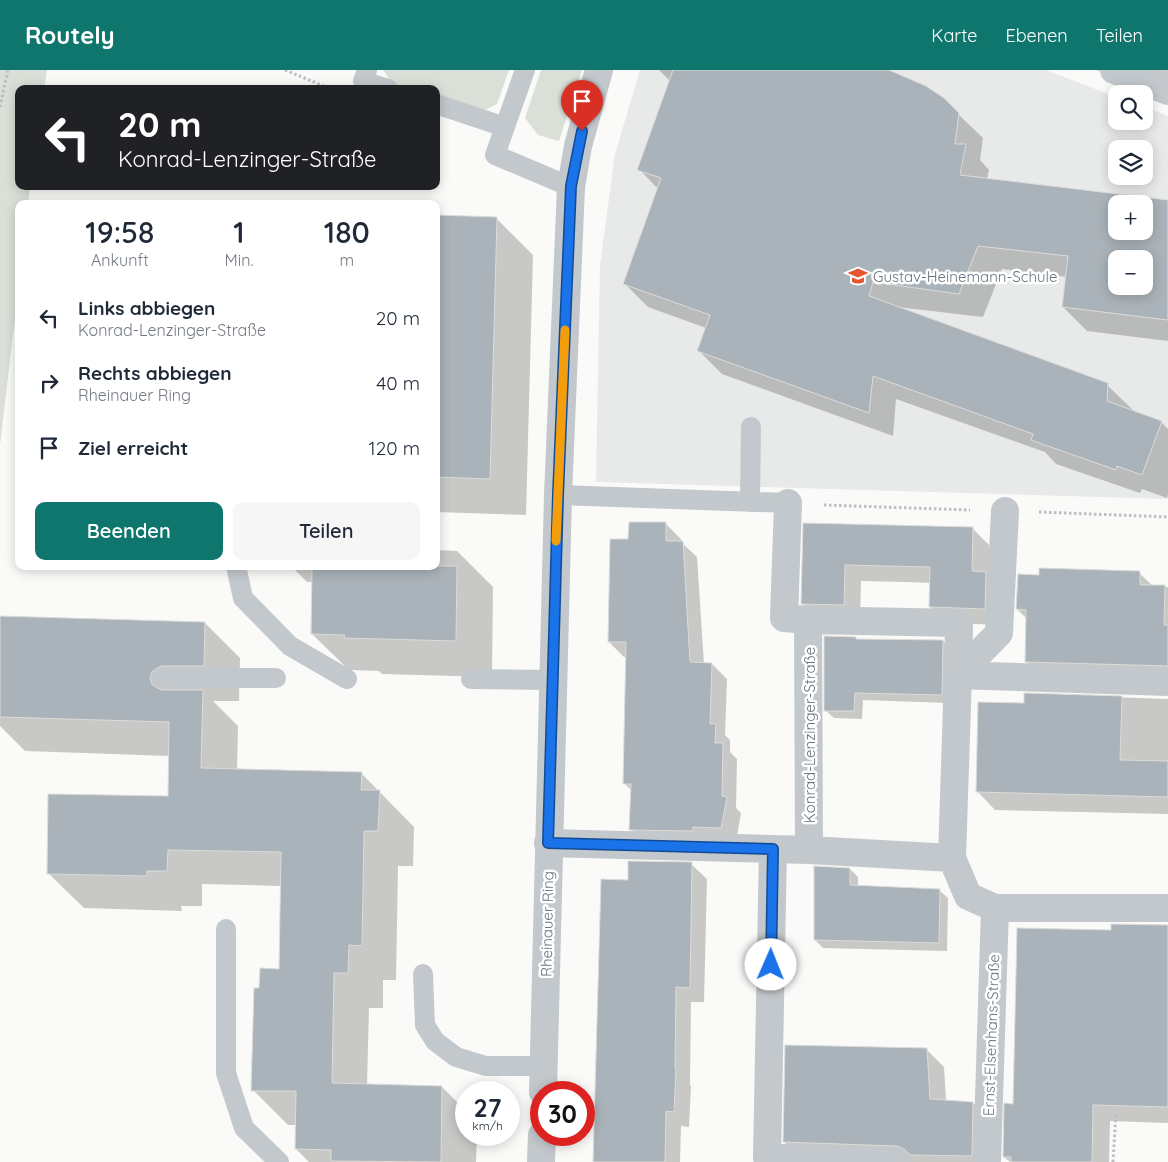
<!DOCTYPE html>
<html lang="de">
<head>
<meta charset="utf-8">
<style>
	body { margin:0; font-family:Quicksand,sans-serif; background:#f6f6f7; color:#1f2937; height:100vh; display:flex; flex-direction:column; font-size:19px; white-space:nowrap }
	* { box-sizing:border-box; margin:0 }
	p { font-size:16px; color:#747a83 }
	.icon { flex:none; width:28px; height:28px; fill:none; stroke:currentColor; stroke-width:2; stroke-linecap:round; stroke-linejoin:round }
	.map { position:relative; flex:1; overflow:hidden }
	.details { position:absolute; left:15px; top:130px; width:425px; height:370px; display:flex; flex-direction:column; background:#fff; border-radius:10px; box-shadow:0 2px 12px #0003 }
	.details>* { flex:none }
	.banner { position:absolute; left:15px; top:15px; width:425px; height:105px; border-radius:10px; box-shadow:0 2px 12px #0003; background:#202124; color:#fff; overflow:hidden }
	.tools { position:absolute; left:1108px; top:15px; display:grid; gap:10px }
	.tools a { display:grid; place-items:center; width:45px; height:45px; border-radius:10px; background:#fff; box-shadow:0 2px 12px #0003; font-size:25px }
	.speed { position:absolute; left:455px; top:1011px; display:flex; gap:10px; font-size:25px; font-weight:700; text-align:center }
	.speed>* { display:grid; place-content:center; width:65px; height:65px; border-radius:50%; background:#fff; box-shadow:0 2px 12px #0003; line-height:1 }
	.speed small { font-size:12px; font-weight:400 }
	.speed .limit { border:8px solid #d22; background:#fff; color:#111 }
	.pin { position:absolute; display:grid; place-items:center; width:42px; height:42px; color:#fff; margin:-51px -21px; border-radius:50% 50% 50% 0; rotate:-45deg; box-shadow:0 0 5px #0007 }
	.pin .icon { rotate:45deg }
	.me { position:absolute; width:55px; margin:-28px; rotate:1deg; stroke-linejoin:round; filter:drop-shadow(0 0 4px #0008) }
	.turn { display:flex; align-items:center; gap:18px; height:105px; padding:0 20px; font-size:22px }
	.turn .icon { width:65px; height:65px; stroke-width:2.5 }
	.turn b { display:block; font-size:35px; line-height:42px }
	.eta { display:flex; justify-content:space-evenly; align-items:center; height:85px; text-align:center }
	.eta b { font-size:30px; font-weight:600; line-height:35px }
	.cta { display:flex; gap:10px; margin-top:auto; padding:10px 20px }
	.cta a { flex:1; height:58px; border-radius:10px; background:#0f766e; color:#fff; font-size:20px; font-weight:600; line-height:58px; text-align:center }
	.cta a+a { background:#f6f6f7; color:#1f2937 }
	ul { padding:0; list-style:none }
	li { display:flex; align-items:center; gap:15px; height:65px; padding:0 20px }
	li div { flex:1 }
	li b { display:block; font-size:19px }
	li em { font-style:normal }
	header { display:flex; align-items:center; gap:30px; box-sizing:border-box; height:70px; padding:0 25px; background:#0f766e; color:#fff }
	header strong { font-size:24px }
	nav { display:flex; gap:28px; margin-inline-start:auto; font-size:18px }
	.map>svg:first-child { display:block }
	.built { fill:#e8e9e9; fill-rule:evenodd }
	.green { fill:#dadfd7 }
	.shadow { fill:#0003; fill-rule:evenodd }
	.building { fill:#aab3b9; stroke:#dcdcda; fill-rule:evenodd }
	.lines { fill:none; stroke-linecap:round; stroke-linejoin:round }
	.path { stroke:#bbbfc2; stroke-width:3; stroke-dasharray:2.5 2.5; stroke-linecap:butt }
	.service { stroke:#c3c8cc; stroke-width:20 }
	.minor { stroke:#c3c8cc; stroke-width:28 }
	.route-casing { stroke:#114b97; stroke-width:12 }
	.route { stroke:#1a73e8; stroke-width:9 }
	.slow { stroke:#f59e0b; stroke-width:9 }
	.labels { text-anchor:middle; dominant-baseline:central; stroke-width:5; stroke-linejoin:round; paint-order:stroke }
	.poi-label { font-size:15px; fill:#657683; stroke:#fff; text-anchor:start }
	.street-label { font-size:15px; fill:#657683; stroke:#fff }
</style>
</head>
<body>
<header>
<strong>Routely</strong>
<nav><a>Karte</a><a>Ebenen</a><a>Teilen</a></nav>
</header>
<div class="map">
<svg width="1168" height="1092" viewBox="0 0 1168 1092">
	<rect width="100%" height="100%" fill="#fafaf8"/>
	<!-- built -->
	<path class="built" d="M640,0H1046L1116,27V51H1144V37L1168,46V429L596,412L600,195L615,84ZM1116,79H1144V106H1116ZM1116,134H1144V161H1116ZM1116,189H1144V216H1116Z"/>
	<!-- green -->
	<path class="green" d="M0,0H47L44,19H19V116H30L28,134H19V214L0,375Z
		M383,0H509L497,34L477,44L436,29V19H407L392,13Z
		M541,0H582L559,71L538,65L525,48Z"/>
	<!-- shadow -->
	<path class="shadow" d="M659,0H885L958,44L983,68L980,90L989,100L987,109L1168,132V271L1087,261L1063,237L1067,207L1002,199L983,247L897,237L1107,315L1132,339V341L1161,352L1168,359V424L1167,428L1142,419L1140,423L1056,394L1045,382L896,329L893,366L722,304L698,280L706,258L648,237L624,213L658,119L639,99L670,11ZM1116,134H1144V161H1116ZM1116,189H1144V216H1116Z
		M1096,0H1168V28L1114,6Z
		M436,146L496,148L533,185L526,445L436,442Z
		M666,454L681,469V472L697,487L704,594H712L727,609L725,665L730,670V682L737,689L736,738L741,743L736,772L646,774L631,759L632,721L624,713L627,587H624L609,572L630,471Z
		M805,454L972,458L989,475V506L1001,555L947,553L930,536L931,513L906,512L861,511L860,551L819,550L802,533Z
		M436,480L457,481L493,517L492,607L382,604L379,601L349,600L312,564L313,512H307L291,496H436Z
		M1139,503L1153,516L1168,517V613L1044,609L1026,591L1027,549L1017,539L1040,507Z
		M0,547L205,553L240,588L239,631H213L238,656L237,700L361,703L414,757L413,796H398L396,910H383V938H369L367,1015L442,1017L466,1041V1065H477L476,1092H309L296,1079L297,1055H288L253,1020L261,919L280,900L282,816L202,814V836H181L182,841L84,838L48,803L169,728L170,686L25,681L0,656Z
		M856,568L857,570L943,571L951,579L949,633L863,630L862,649L834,648L825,640Z
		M1025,624L1168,629V744L995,740L978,722L1025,634Z
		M691,794L707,809L704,932H691L690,1015L691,1016L689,1057L681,1056L680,1092H594L629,811Z
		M850,799L858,807V817L939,820L948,828L947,881L823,878L815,870Z
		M1112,855H1168V1053L1110,1051L1109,1092H1010L1004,1087L1014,1035L1112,861Z
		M927,980L944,997L946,1031L973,1033L990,1050L989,1092H874L802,1089L784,1072Z"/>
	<!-- building -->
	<path class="building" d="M673,0H889L926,16L944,28L959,43L955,74H966L960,105L1168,130V250L1062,237L1068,186L978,176L959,224L873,212L869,226L1108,313L1107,331L1162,351L1142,405L1117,396L1116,400L1031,370L1033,364L873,306L869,343L697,281L710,245L623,214L661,108L637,100ZM1116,134H1144V161H1116ZM1116,189H1144V216H1116Z
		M436,145L497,147L490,409L436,407Z
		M629,452H666V471H683L690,592L712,593L710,654H716L715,673H723L722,726L727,727L721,758L693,757V761L629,760L631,714H623L626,572H608L610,469H628Z
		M803,453L973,457L972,501L986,502L985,539L929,537L930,497L888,496L845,495L844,535L801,534Z
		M312,496H457L456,571L344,568L345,565L311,564Z
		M1039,498L1140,501V515H1165L1164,555H1168V596L1025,592L1026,540L1016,539L1018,504L1039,505Z
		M0,546L205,552L204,596H162L157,598L152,602L150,608L152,614L157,618L162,620H203L201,698L362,702L361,720H380L378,761H364L362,876L349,875L348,903H334L332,1013L442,1016L441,1092L331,1091V1080L295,1079L296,1021H251L254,918H259L260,898L279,899L281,782L168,780L167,801H147V806L47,804L48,724L168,726L169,652L0,647Z
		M824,566L856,567V569L943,570L942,625L855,623L854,641H824Z
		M1024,623L1122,626L1120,690L1168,691V727L976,722L978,632L1024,633Z
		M628,791L692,792L690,918L676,917L675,999L676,1000L674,1042L666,1041L665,1092H593L601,809L628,810Z
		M814,796L850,798V815L940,819L939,873L814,870Z
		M1111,854L1168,855V1037L1093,1035L1092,1092H1011V1087H1003L1004,1033L1013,1034L1017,858L1111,860Z
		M785,975L927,978L930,1029L973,1032L972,1086L910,1085L904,1079L897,1076L783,1072Z"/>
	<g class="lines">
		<!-- path -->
		<path class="path" d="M285,0L331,19
			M0,37L8,0
			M824,435L970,440
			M1039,442L1168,447
			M1113,1092L1116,1042"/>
		<!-- service -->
		<path class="service" d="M367,0L363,11L388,19
			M525,0L495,85L571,117
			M436,34L505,57
			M558,425L788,433
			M750,432L751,357
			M236,496L243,528L290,576L347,609
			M162,608H276
			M471,609L552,610
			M226,859V1003L244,1058L279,1092
			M423,904L425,955L435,971L456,987L486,996H544"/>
		<!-- minor -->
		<path class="minor" d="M1114,0L1168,21
			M788,433L784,548L808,550L809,780
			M808,550L959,553L958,605L1168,612
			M548,773L809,780L952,788L968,826L995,838H1168
			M773,779L767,1088H796V1092
			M952,788L958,605L999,563L1005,441
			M543,1022L558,425L571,117L578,76L599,0
			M796,1088L896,1092
			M541,1092L542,1065
			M987,1092L995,838"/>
	</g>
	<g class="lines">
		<!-- route casing -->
		<g class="route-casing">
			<path id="route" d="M582,61L571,116L558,425L548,773L773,779L771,895"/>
		</g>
		<!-- route -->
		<use href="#route" class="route"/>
		<!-- slow -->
		<path class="slow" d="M556,471L565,260"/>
	</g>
	<!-- icons -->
	<defs>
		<g id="school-bare" transform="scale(1.5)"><path d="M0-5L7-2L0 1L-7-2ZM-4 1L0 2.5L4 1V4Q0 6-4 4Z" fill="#e4572e" stroke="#fff" stroke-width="2.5" paint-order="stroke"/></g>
	</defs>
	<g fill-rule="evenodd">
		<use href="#school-bare" x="858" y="206"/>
	</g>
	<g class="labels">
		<!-- poi labels -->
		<g class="poi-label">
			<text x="873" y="206">Gustav-Heinemann-Schule</text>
		</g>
		<!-- street labels -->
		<g class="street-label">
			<text transform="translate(809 665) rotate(-90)">Konrad-Lenzinger-Straße</text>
			<text transform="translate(547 854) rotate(-89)">Rheinauer Ring</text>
			<text transform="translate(991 965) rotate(-88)">Ernst-Elsenhans-Straße</text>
		</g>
	</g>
</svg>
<div class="tools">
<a><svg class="icon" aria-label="search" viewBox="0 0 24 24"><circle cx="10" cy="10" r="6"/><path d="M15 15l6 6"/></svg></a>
<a><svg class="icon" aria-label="layers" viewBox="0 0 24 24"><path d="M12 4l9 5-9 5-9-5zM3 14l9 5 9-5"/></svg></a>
<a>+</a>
<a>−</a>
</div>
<div class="speed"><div>27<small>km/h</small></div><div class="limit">30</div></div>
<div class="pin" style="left:582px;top:61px;background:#d93025"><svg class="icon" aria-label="arrive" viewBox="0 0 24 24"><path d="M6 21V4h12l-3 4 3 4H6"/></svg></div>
<svg class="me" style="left:771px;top:895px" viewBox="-20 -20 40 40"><circle r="19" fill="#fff"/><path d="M0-13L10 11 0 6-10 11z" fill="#1a73e8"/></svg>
<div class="banner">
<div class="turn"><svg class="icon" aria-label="left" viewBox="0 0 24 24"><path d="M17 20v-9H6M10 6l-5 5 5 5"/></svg><div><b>20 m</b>Konrad-Lenzinger-Straße</div></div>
</div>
<section class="details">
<div class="eta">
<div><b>19:58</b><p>Ankunft</p></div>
<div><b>1</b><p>Min.</p></div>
<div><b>180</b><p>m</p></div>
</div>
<ul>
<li><svg class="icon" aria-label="left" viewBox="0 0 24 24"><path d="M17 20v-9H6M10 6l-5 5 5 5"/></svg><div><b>Links abbiegen</b><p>Konrad-Lenzinger-Straße</p></div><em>20 m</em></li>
<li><svg class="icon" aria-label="right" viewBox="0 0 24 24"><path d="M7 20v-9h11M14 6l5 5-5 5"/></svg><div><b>Rechts abbiegen</b><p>Rheinauer Ring</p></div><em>40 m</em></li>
<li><svg class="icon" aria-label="arrive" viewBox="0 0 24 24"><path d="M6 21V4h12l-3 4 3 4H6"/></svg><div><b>Ziel erreicht</b></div><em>120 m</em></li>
</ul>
<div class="cta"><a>Beenden</a><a>Teilen</a></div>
</section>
</div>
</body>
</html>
